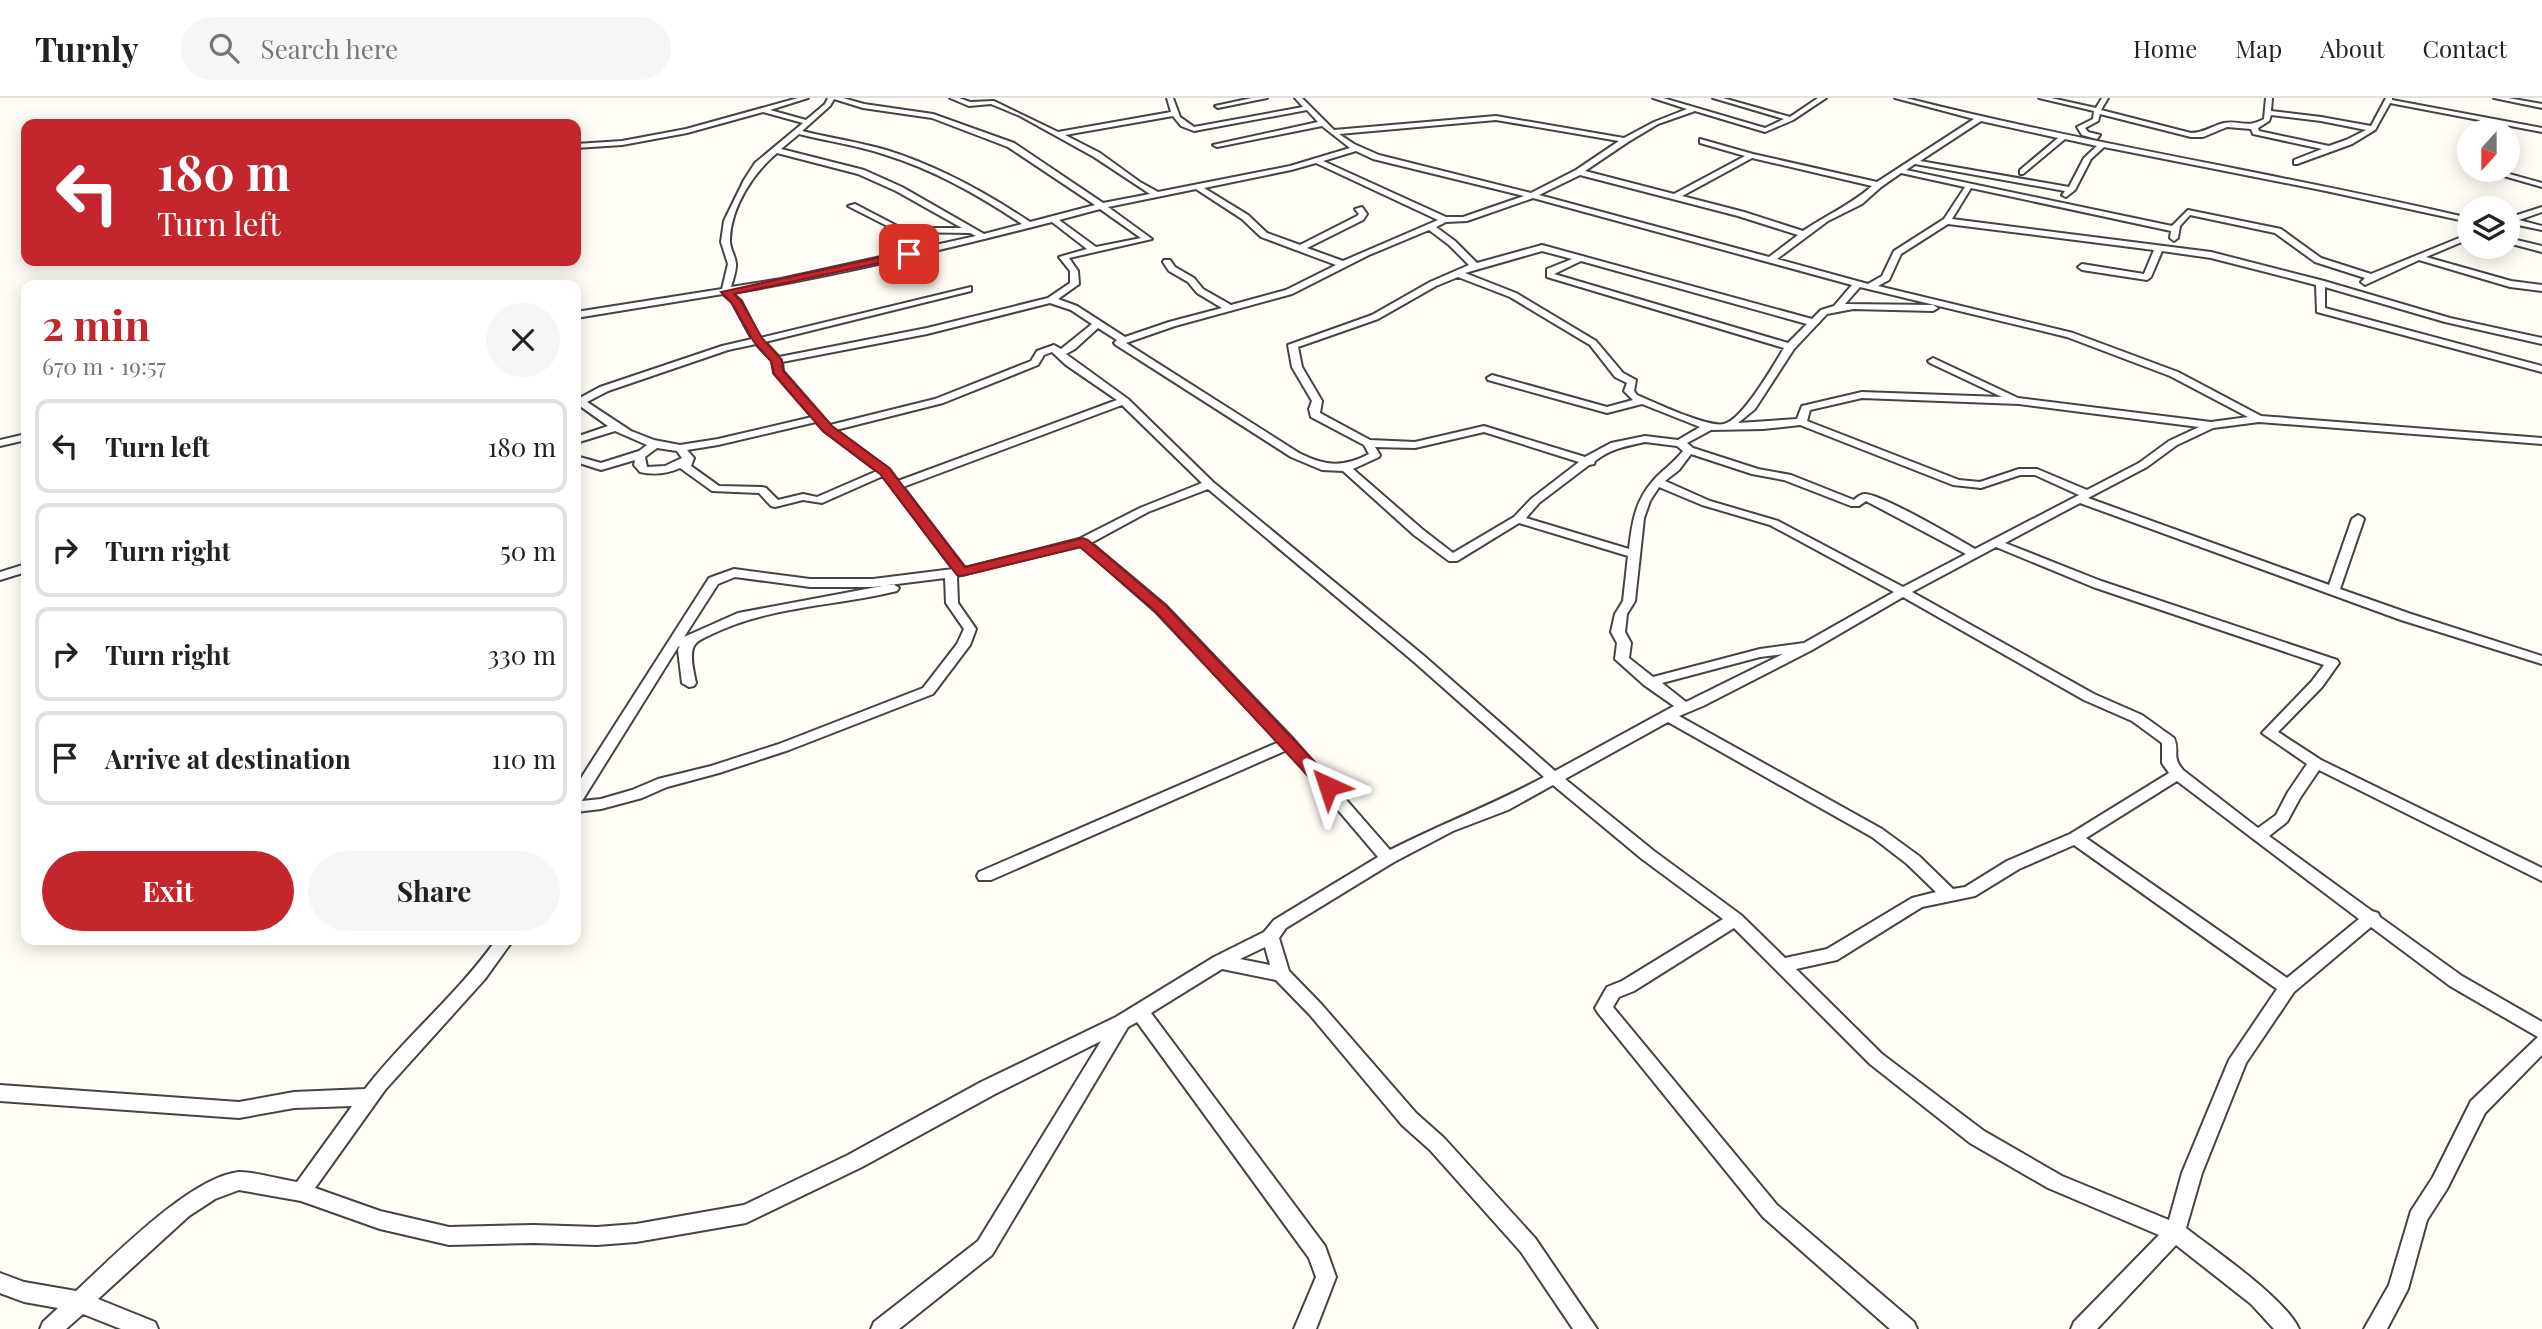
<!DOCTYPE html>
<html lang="en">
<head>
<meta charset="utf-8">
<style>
	body { margin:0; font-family:"Playfair Display",serif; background:#f6f6f6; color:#222; height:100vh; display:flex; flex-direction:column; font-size:26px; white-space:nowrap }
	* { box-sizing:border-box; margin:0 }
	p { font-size:23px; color:#767676 }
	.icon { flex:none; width:38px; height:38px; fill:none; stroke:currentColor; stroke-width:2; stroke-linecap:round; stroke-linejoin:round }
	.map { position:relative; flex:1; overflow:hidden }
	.drawer { position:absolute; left:21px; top:182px; width:560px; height:665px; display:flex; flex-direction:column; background:#fff; border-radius:14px; box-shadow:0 4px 18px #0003 }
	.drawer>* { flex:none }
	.guide { position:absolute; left:21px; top:21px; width:560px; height:147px; border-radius:14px; box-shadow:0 4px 18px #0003; background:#c4262e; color:#fff; overflow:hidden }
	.needle { width:46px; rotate:201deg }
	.fabs { position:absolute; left:2457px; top:21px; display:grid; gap:14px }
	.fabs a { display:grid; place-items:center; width:63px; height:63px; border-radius:50%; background:#fff; box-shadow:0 4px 18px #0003; font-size:35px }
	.pin { position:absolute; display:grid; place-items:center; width:60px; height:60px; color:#fff; margin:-30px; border-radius:14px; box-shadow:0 4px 10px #0006 }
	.me { position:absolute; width:77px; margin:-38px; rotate:318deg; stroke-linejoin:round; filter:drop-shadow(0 0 5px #0008) }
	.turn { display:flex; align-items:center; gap:24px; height:147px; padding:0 21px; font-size:32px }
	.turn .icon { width:91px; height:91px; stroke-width:2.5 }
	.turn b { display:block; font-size:49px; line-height:60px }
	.round { display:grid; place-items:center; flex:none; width:74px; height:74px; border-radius:37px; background:#f6f6f6 }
	.head { display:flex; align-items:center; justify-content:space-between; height:119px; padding:0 21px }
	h1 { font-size:42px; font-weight:700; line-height:52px; color:#c4262e }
	.cta { display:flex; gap:14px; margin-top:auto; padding:14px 21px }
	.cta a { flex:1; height:80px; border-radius:42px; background:#c4262e; color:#fff; font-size:28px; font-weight:700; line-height:80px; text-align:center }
	.cta a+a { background:#f6f6f6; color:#222 }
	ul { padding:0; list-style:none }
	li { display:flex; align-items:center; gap:21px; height:94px; margin:0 14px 10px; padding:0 7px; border:4px solid #e0e0e0; border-radius:14px }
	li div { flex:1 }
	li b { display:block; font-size:26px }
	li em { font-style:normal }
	header { display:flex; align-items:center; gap:42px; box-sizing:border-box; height:98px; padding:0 35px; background:#fff; border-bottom:2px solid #e0e0e0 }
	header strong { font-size:33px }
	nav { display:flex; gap:38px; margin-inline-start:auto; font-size:24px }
	.search { width:490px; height:63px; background:#f6f6f6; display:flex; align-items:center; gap:18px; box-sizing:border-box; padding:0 24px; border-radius:38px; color:#767676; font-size:26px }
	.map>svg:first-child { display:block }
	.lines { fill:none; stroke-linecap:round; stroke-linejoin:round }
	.minor-casing { stroke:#444; stroke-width:4 }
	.minor { fill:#fff; fill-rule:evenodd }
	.route { fill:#c4262e; stroke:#7f191e; stroke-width:2 }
</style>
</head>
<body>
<header>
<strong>Turnly</strong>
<div class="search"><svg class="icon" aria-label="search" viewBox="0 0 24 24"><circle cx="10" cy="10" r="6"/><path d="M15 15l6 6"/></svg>Search here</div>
<nav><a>Home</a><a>Map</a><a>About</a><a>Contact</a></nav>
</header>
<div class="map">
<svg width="2542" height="1231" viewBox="0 0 2542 1231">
	<rect width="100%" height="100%" fill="#fffdf5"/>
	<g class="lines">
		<!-- minor casing -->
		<g class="minor-casing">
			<path id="minor" d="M798,0H808L770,12L806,22L825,6L828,0H843L864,6L933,16L1014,45L1103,105L1150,96L1094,59L1020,18L991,6L969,8L950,0H959L970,4L994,3L1058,34L1171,14L1167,0H1173L1180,19L1194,29L1303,9L1295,0H1302L1334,32L1496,18L1624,40L1654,24L1687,11L1653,0H1663L1765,30L1784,21L1713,0H1723L1790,19L1818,0H1826L1793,22L1765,34L1695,13L1658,26L1628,44L1585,73L1674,96L1745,58L1700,45V41L1753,56L1877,84L1974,21L1895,0H1906C2092,47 2282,76 2469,120V124L2326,93L2104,49L2091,61L2075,92L2066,99L2062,97L2065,93L1915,66L1906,72L2172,128L2188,112L2281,131L2321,160L2371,176L2469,136V141L2426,159L2511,183L2542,187V193L2510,189L2419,162L2365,187L2361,184L2365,180L2315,164L2275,135L2190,117L2180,128L2178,140L2174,143L2170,140L2171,133L1971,90L1952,121L2211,154L2324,183L2450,220L2542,240V246L2445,224L2325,189V210L2542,268V274L2317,214L2316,187L2211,160L2162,153L2151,179L2147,182L2082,172L2078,169L2082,166L2144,176L2154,152L1948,126L1901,156L1889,182L1878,188L2073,235L2178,274L2261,318L2542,340V346L2259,324L2213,330L2177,347L2147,369L2088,400L2329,487L2352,421L2358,417L2362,419L2364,421L2340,491L2411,516L2542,558V566L2401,522L2080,405L2005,445L2101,483L2337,562L2339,565L2322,589L2278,634L2321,662L2542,770V783L2319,672L2300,700L2287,724L2269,738L2372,813L2378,815L2380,819L2462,878L2542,924V957L2485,1015L2447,1091L2427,1122L2408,1191L2387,1231H2364L2389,1187L2411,1113L2433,1079L2471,1003L2538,939L2450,888L2371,829L2294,894L2246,965L2202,1075L2186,1130C2215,1153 2285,1200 2299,1231H2274L2251,1206L2176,1147L2097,1231H2071L2074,1224L2159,1137L2048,1090L1970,1045L1870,966L1734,830L1634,893L1619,899L1613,909L1777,1107L1914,1224L1917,1231H1890L1763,1119L1598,915L1595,910L1607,889L1622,883L1723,821L1642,761L1553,687L1508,712L1453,733L1394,764L1286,830L1279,840L1289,873L1322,907L1416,1015L1444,1040L1535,1140L1597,1231H1573L1521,1154L1430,1052L1402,1027L1310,917L1276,882L1222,871L1151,915L1325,1148L1336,1179L1316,1231H1294L1316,1179L1309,1160L1137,924L1128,929L992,1157L899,1231H871L874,1224L978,1143L1101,943L995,996L862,1069L746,1125L636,1144L597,1147L534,1145L449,1147L380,1131L301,1103L239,1092L215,1101L189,1118L98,1201L155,1224L158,1231H121L83,1216L66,1231H40L43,1224L58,1210L24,1204L0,1195V1175L24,1184L76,1193C112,1160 190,1079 239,1074C251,1073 282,1082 297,1084L352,1008L294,1010L239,1020L0,1003V987L239,1004L294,994L365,991C405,939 458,896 496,842H513L485,881L385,992L315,1090L380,1113L449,1129L534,1127L597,1129L636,1126L744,1107L848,1057L981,984L1116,919L1214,859L1264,834L1274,822L1378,759L1287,652L991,782H979L977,778L979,774L1279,644L1155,513L1081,448L957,478L958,505L976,531L970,547L933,596L789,652L719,675L667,689L642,700L601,711L576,714V688L709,480L734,471L810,481H873L953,471L883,378L822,405L803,402L775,409L771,408L759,395L712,393L680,370C667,376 654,377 640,374L634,367L635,362L601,372L576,364V358L601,365L639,353L647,347L615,333L576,345V339L608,328L580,308L576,309V302L600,289L722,248L752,241L732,204L723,196L576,220V214L722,191L728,166L721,144L724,123L744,82L755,65L803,25L763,14L687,35L622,47L576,50V46L622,43L686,31ZM834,1L863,10L932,20L1008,49L1095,107L1030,124C985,94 938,68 886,52C859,44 830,40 802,33L830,8ZM1307,12L1318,24L1213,47L1217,49L1322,28L1350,50L1290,68L1158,94L1140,84L1100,55L1065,37L1173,18L1181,28L1194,33ZM1496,22L1619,43L1576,72L1531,95L1379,57L1354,46L1339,36ZM1981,23L2058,40L2020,72V76H2023L2065,41L2097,48L2084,60L2069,89L1920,63ZM799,36C826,43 855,47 883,56C933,71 978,97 1022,126L984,136L902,89L864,72L781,51ZM1356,53L1373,61L1524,98L1463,119H1446L1323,63ZM777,55L858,76L896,93L962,130H901L855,106L848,108L899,134L970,135L976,138L781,181L731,189C733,182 736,174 736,167C736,158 729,150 730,141C731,109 753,75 777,55ZM1752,60L1872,88C1851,107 1826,117 1803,133L1744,114L1682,98ZM1316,65L1438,122L1343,163L1307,150L1363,122L1367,116L1362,109L1355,111L1359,116L1357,118L1300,147L1267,135L1248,117L1204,90L1291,72ZM1901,75L1965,89L1944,121L1894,153L1882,178L1868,186L1777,161L1828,123L1862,106L1881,89ZM1580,77L1738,118L1798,137L1769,159L1539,97ZM1196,91L1242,121L1261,139L1336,167L1286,192L1231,207L1203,191L1194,180L1175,169L1170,162H1164L1163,164L1169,173L1188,184L1197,195L1222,210L1169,224L1125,239L1077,208L1058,201L1079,186L1078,173L1069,160L1152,141L1108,109ZM1533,100L1852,187L1834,208L1821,212L1812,221L1542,147L1477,165L1455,143L1436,129L1446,124L1467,123ZM1100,111L1141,140L1096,149L1059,122ZM1052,124L1087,151L1059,159L1070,173V185L1048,200L927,230L779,259L765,244L971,193V189L760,240L741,203L732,195C839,177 946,151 1052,124ZM1429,132L1449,147L1469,167L1430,184L1372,217L1288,247L1292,269L1312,303L1309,311L1311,319L1364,347L1369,356C1343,370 1325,368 1299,355L1126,245L1175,228L1292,196L1369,157ZM1542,153L1572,161L1547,171V179L1784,250C1773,268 1743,321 1724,326C1708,330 1654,304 1637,297L1634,293L1636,282L1623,275L1596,243L1516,195L1465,175ZM1581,163L1807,226L1788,245L1554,176ZM1458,179L1510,199L1590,247L1615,279L1627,285L1624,293L1633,302L1607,309L1492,277L1487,280L1488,282L1607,315L1642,306L1700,329L1678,342L1645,338L1611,345L1585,359L1484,328L1415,344L1370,342L1320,315L1322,303L1302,269L1298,249L1378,221L1436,188ZM1860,189L2067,239L2170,278L2248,319L2211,324L2018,300L1933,260L1928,263L1930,265L2002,299L1862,294L1802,308L1797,321L1738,325L1755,311L1794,251L1827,216L1853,211L1933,213L1938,210L1933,207L1845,206ZM1050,205L1071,212L1092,226L1061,251L1054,247L1037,253L1031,263L935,301L830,327L783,273L782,264L927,236ZM1098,230L1117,242L1114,245L1116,247L1291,359L1322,372L1343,373L1414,437L1449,463H1457L1519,425L1628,458L1623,503L1615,516L1611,534L1617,545L1615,561L1644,587L1674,608L1555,673L1423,557L1213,384L1128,301L1066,256L1075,251ZM756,246L772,263L774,275L812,319L718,341L680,347L654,342L631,333L587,304L608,293L728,252ZM1052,254L1066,267L1117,302L898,383L889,371L836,332L943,305L1038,267L1044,257ZM1862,300L2019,306L2199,329L2169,343L2139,365L2087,392L2037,371H2019L1980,384L1959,382L1807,323L1810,312ZM1122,307L1202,385L1140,410L1079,441L965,470L903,389ZM816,324L824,333L877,373L817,399L803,396L778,402L766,390L762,389L719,388L691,368L694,360L687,352L718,347ZM1800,327L1953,387L1981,390L2020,377H2035L2079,397L1975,451C1958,441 1878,394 1864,396C1861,396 1856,400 1854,402L1791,377L1758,371L1693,350L1687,345L1711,332L1763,331ZM1484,334L1579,364L1531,401L1514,419L1453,455L1422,431L1353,371L1379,359L1380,357L1375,349L1415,350ZM1645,344L1677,348L1683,353C1673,366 1661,373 1652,384C1635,404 1632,425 1629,451L1526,420L1539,405L1589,367L1594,366L1595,363C1610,351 1626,348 1645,344ZM657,350L677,353L682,360L665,368L647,369L645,359ZM1691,356L1752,376L1784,382L1851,408H1859L1866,403L1966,456L1903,489L1778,423L1710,403L1665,383L1679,372ZM1659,389L1702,407L1770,427L1894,494L1804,545L1760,551L1653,579L1629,560L1631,545L1625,534L1627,516L1635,503L1644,420L1650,403ZM1208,391L1413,563L1544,679C1494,706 1441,726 1390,752L1294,642L1165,507L1091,445L1148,414ZM1996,449L2093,489L2324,567L2312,583L2262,635L2307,666L2288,694L2276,717L2258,730L2183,672C2171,658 2180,653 2174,640L2142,617L2094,596L1912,494ZM735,479L810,489H873L945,480L946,505L964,531L957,546L923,590L779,646L711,668L658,681L632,692L601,701L582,703L678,549L680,548L678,552L682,585L689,589L694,588L696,585C694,575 689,557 694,548C698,541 705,540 712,536C770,508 836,508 897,493L899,490L893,486L738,515L684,539L718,486ZM1903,499L2084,602L2132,623L2162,645V665L2169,675L2070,736L2007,763L1965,789L1953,791L1919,758L1882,731L1679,618L1703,608L1812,552ZM1783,556L1686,604L1662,585L1760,559ZM1668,624L1872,739L1907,766L1936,794L1912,800L1827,851L1785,860L1741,817L1654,753L1565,681ZM2177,683L2359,821L2287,880L2086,740ZM2074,747L2277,891L2229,962L2182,1075L2169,1122L2062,1078L1984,1033L1882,956L1796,871L1837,862L1922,809L1975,798L2019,771ZM1265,849L1270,867L1240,861Z
				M1252,0H1267L1218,10L1215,8Z
				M2039,0H2051L2096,10L2102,0H2108L2101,12L2191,35C2203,35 2212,28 2224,25C2241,22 2246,31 2264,21L2266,0H2272L2271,13L2321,19L2371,28L2386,0H2392V2L2542,30V34L2390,5L2375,32L2352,46L2297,66H2294V62L2322,51L2253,36L2251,31L2227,29L2203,39H2191L2100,16L2098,23L2085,30L2088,34L2100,37L2097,41L2082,37L2077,29L2093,21L2094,13ZM2271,17L2321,23L2366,32L2346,42L2329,48L2259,33L2258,30L2269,23Z
				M2494,0H2508L2542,6V10Z
				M2483,72H2495L2542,85V89Z
				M2542,109V114L2519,122L2542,128V132L2508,125V120Z
				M2508,140L2542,148V154L2508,145Z
				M26,336V342L0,348V342Z
				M26,466V474L0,482V474Z"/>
		</g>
		<!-- minor -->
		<use href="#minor" class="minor"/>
	</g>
	<!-- route -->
	<path class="route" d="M909,153L914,156L913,158L734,196L741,203L762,240L782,262L783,273L832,328L889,370L965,469L1083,440L1088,442L1165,507L1334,684L1336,688L1334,693H1322L1155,513L1080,449L962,478L957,477L880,376L823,333L774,276L771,263L754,244L732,205L721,194Z"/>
</svg>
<div class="fabs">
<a><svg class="needle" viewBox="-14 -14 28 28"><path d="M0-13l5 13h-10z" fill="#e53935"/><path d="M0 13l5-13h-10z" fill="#767676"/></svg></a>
<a><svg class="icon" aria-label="layers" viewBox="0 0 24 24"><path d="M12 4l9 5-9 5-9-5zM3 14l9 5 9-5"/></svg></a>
</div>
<div class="pin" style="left:909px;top:156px;background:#d93025"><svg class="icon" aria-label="arrive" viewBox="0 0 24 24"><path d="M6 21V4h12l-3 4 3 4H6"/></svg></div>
<svg class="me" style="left:1328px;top:688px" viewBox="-20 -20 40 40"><path d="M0-17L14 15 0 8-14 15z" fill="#c4262e" stroke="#fff" stroke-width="4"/></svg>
<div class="guide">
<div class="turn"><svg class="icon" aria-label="left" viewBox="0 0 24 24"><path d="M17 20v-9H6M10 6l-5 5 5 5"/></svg><div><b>180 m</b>Turn left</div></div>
</div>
<section class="drawer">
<div class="head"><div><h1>2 min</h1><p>670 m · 19:57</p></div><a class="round"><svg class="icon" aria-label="close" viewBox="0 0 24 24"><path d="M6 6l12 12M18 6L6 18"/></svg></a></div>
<ul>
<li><svg class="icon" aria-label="left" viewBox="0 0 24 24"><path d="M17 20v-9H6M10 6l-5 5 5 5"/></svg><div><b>Turn left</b></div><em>180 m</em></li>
<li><svg class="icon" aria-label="right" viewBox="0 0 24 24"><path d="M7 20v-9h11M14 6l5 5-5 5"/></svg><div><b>Turn right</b></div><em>50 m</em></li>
<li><svg class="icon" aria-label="right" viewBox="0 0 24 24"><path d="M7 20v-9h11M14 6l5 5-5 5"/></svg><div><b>Turn right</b></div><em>330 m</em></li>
<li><svg class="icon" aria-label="arrive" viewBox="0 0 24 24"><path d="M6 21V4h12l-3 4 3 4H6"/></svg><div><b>Arrive at destination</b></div><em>110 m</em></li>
</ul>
<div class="cta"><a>Exit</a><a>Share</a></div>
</section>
</div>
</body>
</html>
